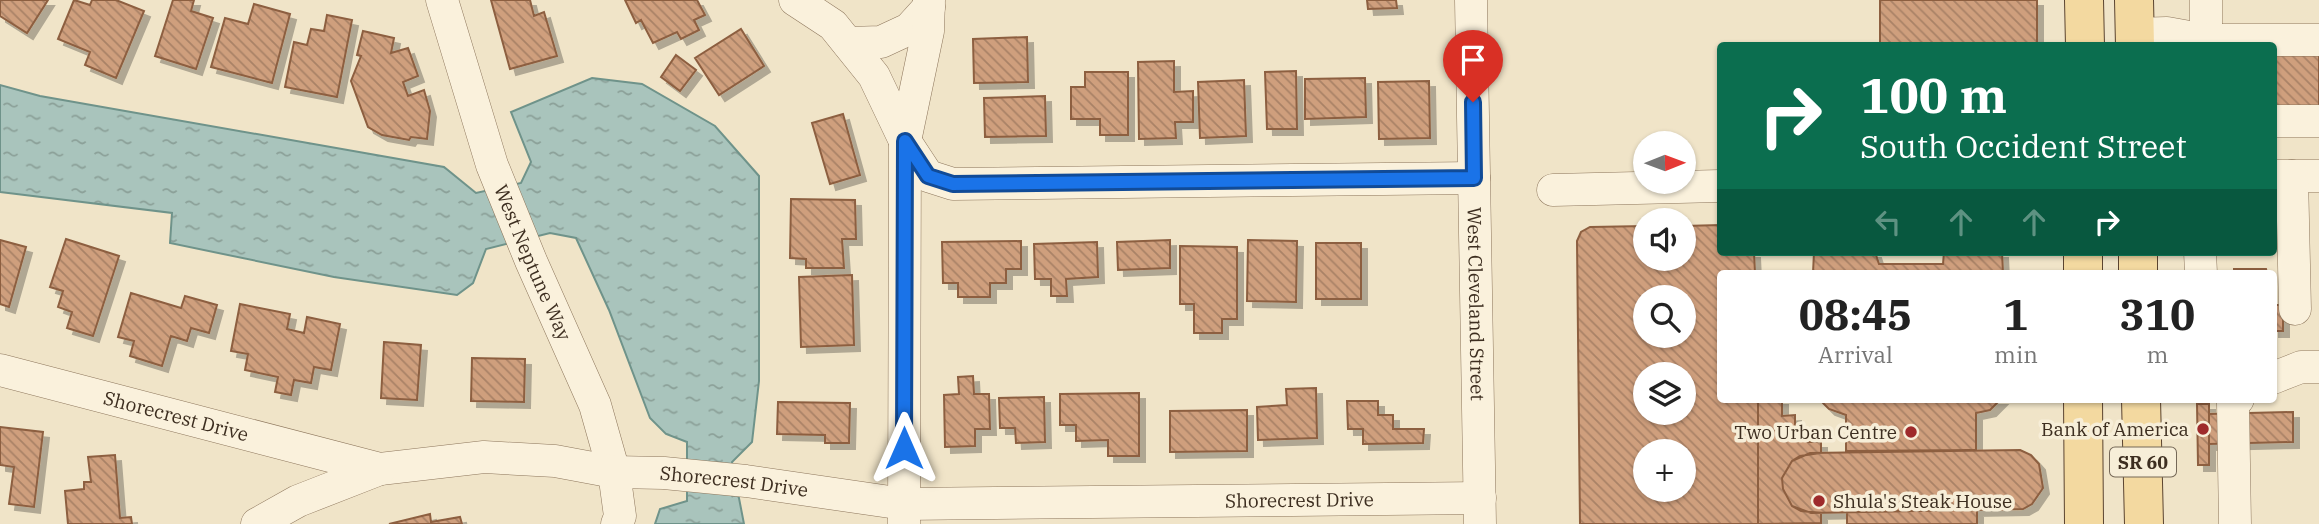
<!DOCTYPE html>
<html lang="en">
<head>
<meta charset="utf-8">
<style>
	body { margin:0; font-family:"IBM Plex Serif",serif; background:#f2f2f2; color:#222; height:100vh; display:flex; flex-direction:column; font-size:26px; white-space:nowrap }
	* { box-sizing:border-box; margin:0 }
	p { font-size:23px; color:#767676 }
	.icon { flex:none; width:38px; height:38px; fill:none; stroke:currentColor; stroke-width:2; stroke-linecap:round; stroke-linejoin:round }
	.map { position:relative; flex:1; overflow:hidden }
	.drawer { position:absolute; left:1717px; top:270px; width:560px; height:133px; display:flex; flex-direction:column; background:#fff; border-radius:7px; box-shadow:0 2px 5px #0004 }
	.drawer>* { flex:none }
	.hud { position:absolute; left:1717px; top:42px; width:560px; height:214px; border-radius:7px; box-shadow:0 2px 5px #0004; background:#0b6e4f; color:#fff; overflow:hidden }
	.needle { width:46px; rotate:89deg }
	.tools { position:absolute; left:1633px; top:131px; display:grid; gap:14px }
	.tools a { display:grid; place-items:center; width:63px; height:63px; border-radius:50%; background:#fff; box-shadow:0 2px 5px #0004; font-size:35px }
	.pin { position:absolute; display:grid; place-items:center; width:60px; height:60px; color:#fff; margin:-72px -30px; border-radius:50% 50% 50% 0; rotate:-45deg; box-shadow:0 0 7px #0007 }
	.pin .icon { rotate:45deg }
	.me { position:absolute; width:77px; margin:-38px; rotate:0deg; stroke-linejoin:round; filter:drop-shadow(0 0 5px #0008) }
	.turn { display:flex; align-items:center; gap:24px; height:147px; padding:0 28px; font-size:32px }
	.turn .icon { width:91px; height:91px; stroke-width:2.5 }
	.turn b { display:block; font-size:49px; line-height:60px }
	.lanes { display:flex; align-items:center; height:66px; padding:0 28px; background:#0003; justify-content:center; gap:35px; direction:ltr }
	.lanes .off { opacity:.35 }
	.eta { display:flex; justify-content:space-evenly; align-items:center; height:119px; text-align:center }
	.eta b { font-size:42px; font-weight:800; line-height:49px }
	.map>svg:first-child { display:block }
	.water { fill:url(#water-ripples); stroke:#6f938a; stroke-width:2 }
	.building { fill:url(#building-back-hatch); stroke:#8d5f41; stroke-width:2; fill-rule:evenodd; filter:url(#shadow) }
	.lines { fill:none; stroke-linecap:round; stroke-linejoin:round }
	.minor-casing { stroke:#8d765c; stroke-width:33 }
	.major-casing { stroke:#5b4430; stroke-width:40 }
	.minor { stroke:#faf1dc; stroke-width:32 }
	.major { stroke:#f3d9a0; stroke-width:38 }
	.route-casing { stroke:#114b97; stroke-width:18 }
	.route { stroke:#1a73e8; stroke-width:12 }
	.poi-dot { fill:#9e2a2b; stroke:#f7eed8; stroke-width:2.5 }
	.labels { text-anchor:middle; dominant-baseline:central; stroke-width:7; stroke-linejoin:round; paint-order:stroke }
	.shield { fill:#f7eed8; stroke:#756857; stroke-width:2 }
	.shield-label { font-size:18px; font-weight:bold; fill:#3d2e20 }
	.street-label { font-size:19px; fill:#3d2e20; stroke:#f7eed8 }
	.poi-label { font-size:19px; fill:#3d2e20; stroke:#f7eed8; text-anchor:end }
</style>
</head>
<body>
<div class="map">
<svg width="2319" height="524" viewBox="0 0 2319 524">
	<defs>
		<pattern id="water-ripples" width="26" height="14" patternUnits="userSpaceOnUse" patternTransform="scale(1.75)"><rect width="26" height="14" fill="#a9c4bc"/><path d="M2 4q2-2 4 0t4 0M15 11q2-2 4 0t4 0" fill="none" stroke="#8ba098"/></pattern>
		<pattern id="building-back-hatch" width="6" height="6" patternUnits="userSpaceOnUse" patternTransform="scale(1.75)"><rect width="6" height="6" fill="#cf9f7d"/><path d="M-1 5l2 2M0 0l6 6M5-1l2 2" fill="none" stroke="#a98266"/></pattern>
		<filter id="shadow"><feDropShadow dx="6" dy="6" stdDeviation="0" flood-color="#0004"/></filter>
	</defs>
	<rect width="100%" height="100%" fill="#f0e4c8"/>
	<!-- water -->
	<path class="water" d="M592,78L642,84L715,126L759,176V381L752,442L732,462L744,524H655L660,509L687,501V442L666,434L650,418L609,310L576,238L550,233L486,249L473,283L457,295L334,277L170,243L172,213L0,192V85L40,96L444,167L476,193L521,183L531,162L511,112Z"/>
	<!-- building -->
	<path class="building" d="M0,0H48L27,33L0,16Z
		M74,0L90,5L92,0H116L144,11L116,78L85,65L90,52L58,39Z
		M173,0H194L191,11L213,18L196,69L155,56Z
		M491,0H530L534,16L544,12L557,56L510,69Z
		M625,0H697L705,15L694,20L699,30L681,39L677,32L653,43L641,20L636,23Z
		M1367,0H1396L1397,8L1368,9Z
		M1880,0H2037V46H1880Z
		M254,4L290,14L272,83L211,67L225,18L248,24Z
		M327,15L352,20L337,97L285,87L294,42L307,45L311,29L324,31Z
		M741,29L764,66L719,95L695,58Z
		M363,31L394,38L391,53L408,48L418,76L403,82L408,96L424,90L430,111L427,139L411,137L409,140L382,135L368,127L351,81L361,56L357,55Z
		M1027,37L1028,82L974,83L973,39Z
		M2273,52H2319V107H2273Z
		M676,55L696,70L680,91L661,77Z
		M1174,61V92L1193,91V122H1175L1176,138L1139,139L1138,62Z
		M1296,71L1297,129H1267L1265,72Z
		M1085,72H1128V135H1100V119H1071V87H1085Z
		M1365,78L1366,117L1305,119V79Z
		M1244,80L1246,136L1200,138L1198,82Z
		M1429,81L1430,138L1379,139L1378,82Z
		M1045,96L1046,136L985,137L984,98Z
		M843,114L860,175L830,184L812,123Z
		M791,199L855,200L856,239H842L844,268H806V259L790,258Z
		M1720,225V252H1754L1755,273H1720V399H1758V524H1580L1577,241L1581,232L1590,227L1645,226V259H1684V226ZM1645,298H1684V336H1645ZM1645,374H1684V413H1645ZM1645,452H1684V490H1645Z
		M66,239L119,256L93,336L67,328L72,312L58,307L63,291L50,287Z
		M0,240L26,247L9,307L0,304Z
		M1170,240V268L1118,270L1117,242Z
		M1248,240L1297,241L1296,302L1247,301Z
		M1021,241V269H1006V283H990V297H958V283H943L942,242Z
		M1097,242L1098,277L1066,279L1067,296H1051V279H1035L1034,244Z
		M1316,243H1361V299H1316Z
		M1180,246L1237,247V319H1222V333H1194V304H1180Z
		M1814,252H1875L1879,264H1943L1944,252H2002L2003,273H1813Z
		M2234,269H2266L2267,273H2234Z
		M852,275L854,345L801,347L799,277Z
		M131,293L181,308L185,296L217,305L209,333L191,328L187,341L171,336L162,366L130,356L134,341L118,337Z
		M240,304L290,314L287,329L304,333L307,317L340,324L331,370L314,367L311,383L294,380L291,395L275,392L278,377L245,370L248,354L231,351Z
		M2273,305H2283V331H2273Z
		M384,342L421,345L417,400L381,398Z
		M472,358L525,359L524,402L471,401Z
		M973,376L974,394H989L990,429H975V446L945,447L944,395L959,394L958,377Z
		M1316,388L1317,438L1258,440L1257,407L1287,405L1286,389Z
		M1139,393V456H1108V440L1076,441V425H1060V394Z
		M1044,397L1045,442L1016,443L1015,428H1000L999,398Z
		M1758,399H1782V416L1795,415V429H1808V442H1821V453L1800,456L1792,461L1782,478L1783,489L1792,506L1801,511L1821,513V523L1758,524Z
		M1819,399H2001L1990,410L1976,413V450L1846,451V415L1829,409Z
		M1347,401H1378V415H1393V429H1424L1423,443L1363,444V429H1348Z
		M778,402L850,403L849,443H825V435L777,434Z
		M2197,404H2209V465H2198Z
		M1247,410V451L1170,452V411Z
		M2293,412V442L2209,444V414Z
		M0,427L43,432L34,507L9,504L14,467L0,465Z
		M2020,450L2031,455L2039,464L2043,488L2032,504L2023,509L1811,513L1792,506L1783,489L1782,478L1792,461L1810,453Z
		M115,455L120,518L131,517L132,524H68L65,491L84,489V482H91L88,457Z
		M1977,510V524H1847V511Z
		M430,514L431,522L460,517L462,524H389Z"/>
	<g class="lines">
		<!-- minor casing -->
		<g class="minor-casing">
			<g id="minor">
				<path id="s1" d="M442,0L492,165L531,261L595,405L614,472L620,516L617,524"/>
				<path d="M795,0L833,25L874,76L905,141L928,176L953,184L1474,178"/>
				<path id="s2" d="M1471,0L1480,524"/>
				<path d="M2206,0V40"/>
				<path d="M2134,34L2167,33L2206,40H2319"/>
				<path d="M848,43L881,42L909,29L929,7"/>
				<path d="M2273,121H2319"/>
				<path d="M2273,176H2319"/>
				<path d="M2292,176L2295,309"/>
				<path d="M1553,190L1720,186"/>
				<path d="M2200,252L2201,273"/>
				<path id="s3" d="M0,370L380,469L484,457L555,461L614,472L664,473L746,481L904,504L1480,498"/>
				<path d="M2273,378L2301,367H2319"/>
				<path d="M904,523L905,141L928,31L929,0"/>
				<path d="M257,524L298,501L380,469"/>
				<path d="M2235,524L2233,403L2238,399"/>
			</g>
		</g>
		<!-- major casing -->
		<g class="major-casing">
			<path id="major" d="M2084,0L2085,46
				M2134,0L2135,46
				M2138,252V273
				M2083,273V252
				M2083,399L2084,524
				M2141,399L2144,524"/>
		</g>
		<!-- minor -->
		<use href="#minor" class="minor"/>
		<!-- major -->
		<use href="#major" class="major"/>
	</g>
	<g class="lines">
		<!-- route casing -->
		<g class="route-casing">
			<path id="route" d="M904,448L905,141L928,176L953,184L1474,178L1473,102"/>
		</g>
		<!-- route -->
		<use href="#route" class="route"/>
	</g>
	<!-- markers -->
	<g class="poi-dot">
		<circle cx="2203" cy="429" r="7"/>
		<circle cx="1911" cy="432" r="7"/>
		<circle cx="1819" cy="501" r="7"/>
	</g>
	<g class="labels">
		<!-- shield labels -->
		<rect class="shield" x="2110" y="447.5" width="66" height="29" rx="5"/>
		<g class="shield-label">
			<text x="2143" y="462">SR 60</text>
		</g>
		<!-- street labels -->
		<g class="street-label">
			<text stroke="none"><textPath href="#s1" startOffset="278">West Neptune Way</textPath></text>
			<text stroke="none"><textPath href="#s2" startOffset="304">West Cleveland Street</textPath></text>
			<text stroke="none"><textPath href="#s3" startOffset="182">Shorecrest Drive</textPath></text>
			<text stroke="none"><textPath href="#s3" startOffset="749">Shorecrest Drive</textPath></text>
			<text stroke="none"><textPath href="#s3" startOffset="1316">Shorecrest Drive</textPath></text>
		</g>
		<!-- poi labels -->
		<g class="poi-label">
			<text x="2189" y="429">Bank of America</text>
			<text x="1897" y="432">Two Urban Centre</text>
			<text x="1833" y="501" text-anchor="start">Shula's Steak House</text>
		</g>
	</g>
</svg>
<div class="tools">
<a><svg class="needle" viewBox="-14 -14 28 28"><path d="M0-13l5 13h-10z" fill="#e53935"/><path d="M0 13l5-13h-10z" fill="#767676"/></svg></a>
<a><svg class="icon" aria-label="sound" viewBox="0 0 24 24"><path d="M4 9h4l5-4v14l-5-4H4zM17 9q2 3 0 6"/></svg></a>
<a><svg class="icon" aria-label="search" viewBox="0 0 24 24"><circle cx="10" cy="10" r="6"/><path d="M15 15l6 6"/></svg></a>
<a><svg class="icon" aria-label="layers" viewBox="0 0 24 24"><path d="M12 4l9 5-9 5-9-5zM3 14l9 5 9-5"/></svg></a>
<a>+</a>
</div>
<div class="pin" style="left:1473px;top:102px;background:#d93025"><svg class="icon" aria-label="arrive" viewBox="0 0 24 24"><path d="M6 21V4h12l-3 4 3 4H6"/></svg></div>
<svg class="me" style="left:904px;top:448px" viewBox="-20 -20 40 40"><path d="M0-17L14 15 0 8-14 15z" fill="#1a73e8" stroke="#fff" stroke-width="4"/></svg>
<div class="hud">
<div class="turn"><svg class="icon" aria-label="right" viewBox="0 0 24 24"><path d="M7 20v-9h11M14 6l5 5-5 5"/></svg><div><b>100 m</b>South Occident Street</div></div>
<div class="lanes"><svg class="icon off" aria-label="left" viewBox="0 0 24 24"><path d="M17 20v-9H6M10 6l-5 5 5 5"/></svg><svg class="icon off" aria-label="ahead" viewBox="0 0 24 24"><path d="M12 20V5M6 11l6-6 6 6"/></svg><svg class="icon off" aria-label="ahead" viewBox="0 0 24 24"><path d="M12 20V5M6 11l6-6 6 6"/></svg><svg class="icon" aria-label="right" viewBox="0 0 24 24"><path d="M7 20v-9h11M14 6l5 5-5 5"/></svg></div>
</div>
<section class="drawer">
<div class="eta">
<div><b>08:45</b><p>Arrival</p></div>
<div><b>1</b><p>min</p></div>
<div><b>310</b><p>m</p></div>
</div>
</section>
</div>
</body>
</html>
